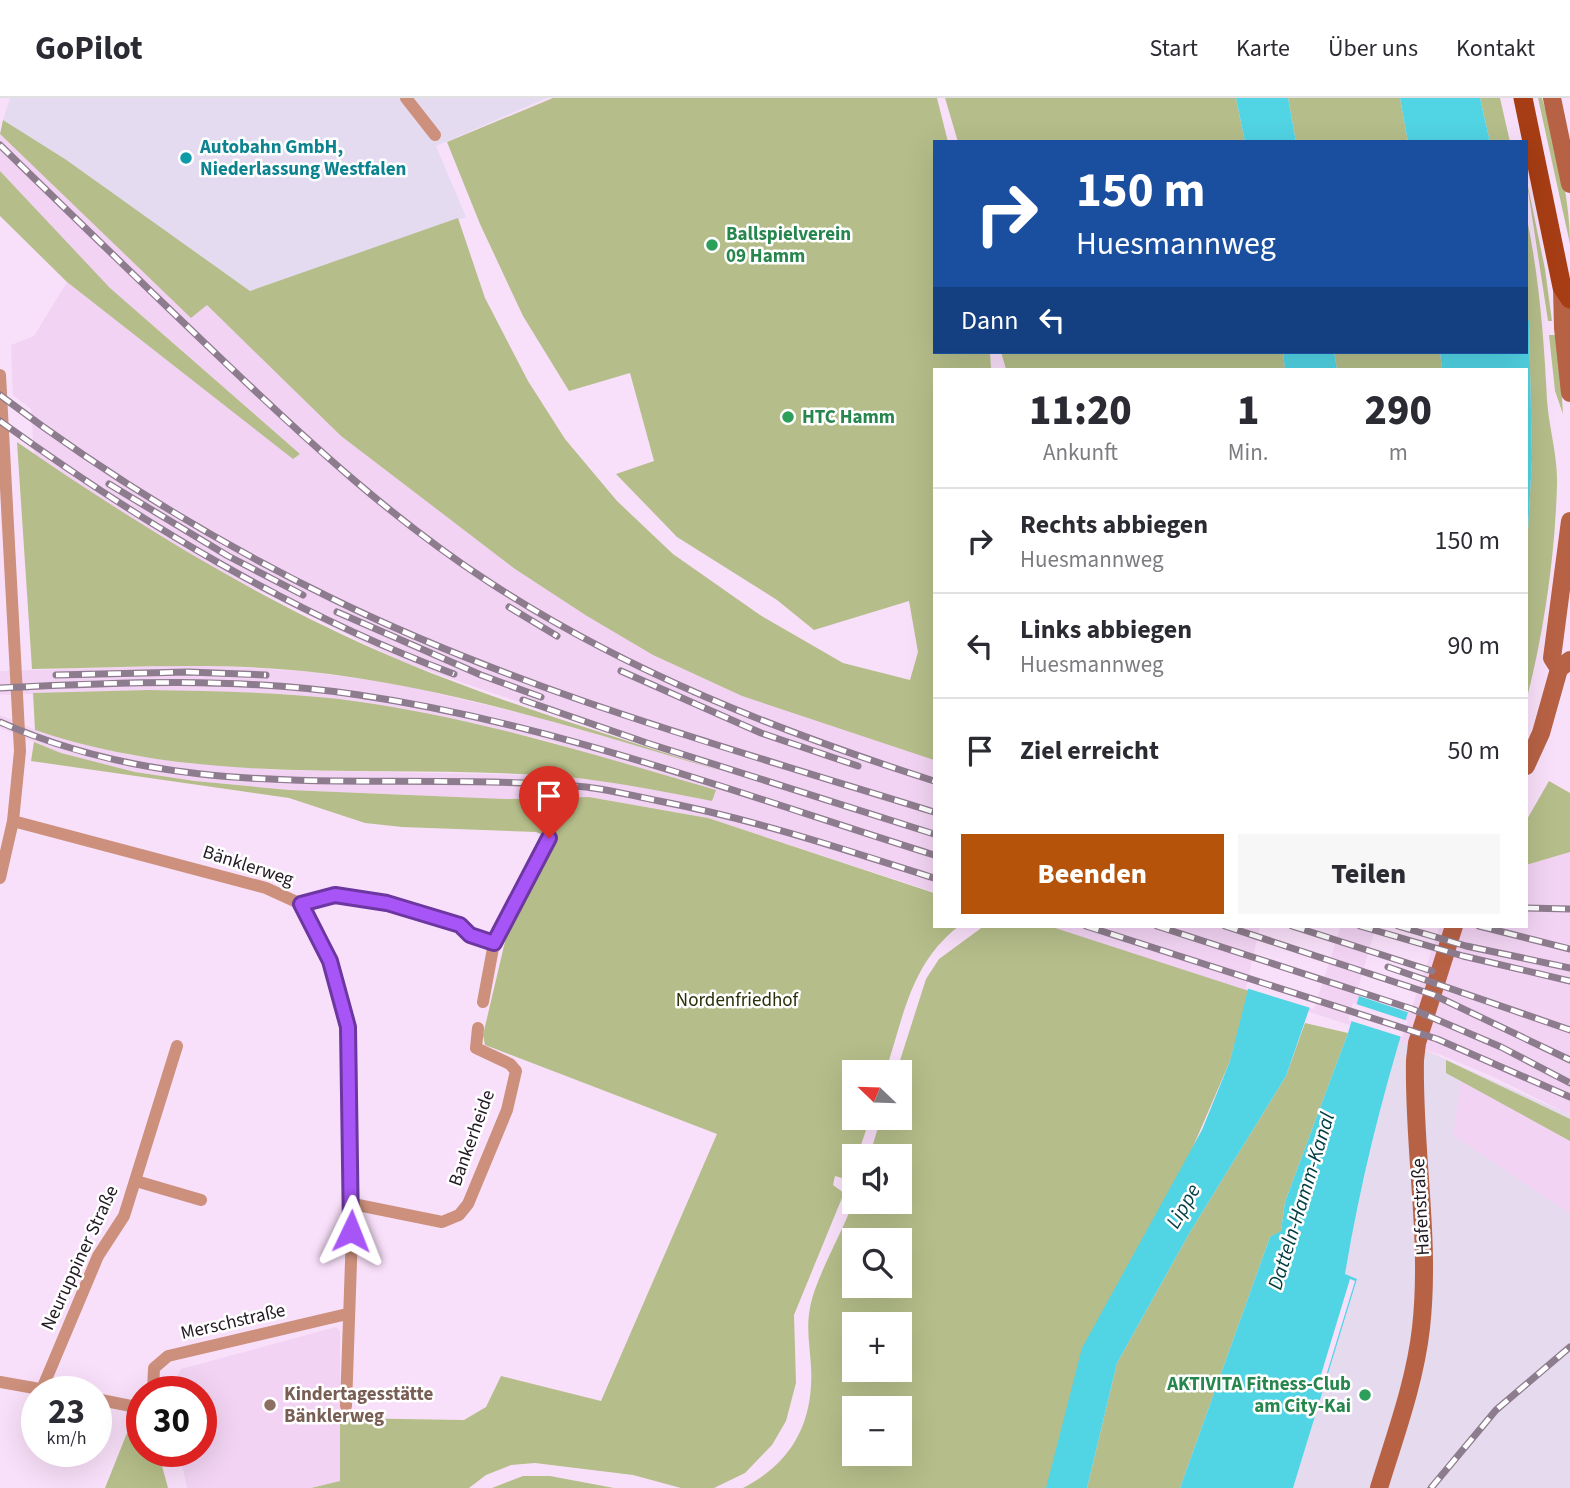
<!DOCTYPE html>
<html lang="de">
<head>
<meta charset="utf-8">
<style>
	body { margin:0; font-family:"Source Sans 3",sans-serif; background:#f7f7f7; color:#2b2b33; height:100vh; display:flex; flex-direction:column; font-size:26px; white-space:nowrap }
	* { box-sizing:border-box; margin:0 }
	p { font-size:23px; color:#7c7c81 }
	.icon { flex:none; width:38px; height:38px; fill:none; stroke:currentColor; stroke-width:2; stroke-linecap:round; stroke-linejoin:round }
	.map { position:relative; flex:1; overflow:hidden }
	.panel { position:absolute; left:933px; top:270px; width:595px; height:560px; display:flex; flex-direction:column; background:#fff; border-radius:0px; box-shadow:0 7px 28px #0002 }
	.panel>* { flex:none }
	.guide { position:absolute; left:933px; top:42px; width:595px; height:214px; border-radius:0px; box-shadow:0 7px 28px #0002; background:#1a4fa0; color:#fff; overflow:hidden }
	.needle { width:46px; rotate:293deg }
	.controls { position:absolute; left:842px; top:962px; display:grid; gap:14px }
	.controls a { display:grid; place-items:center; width:70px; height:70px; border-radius:0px; background:#fff; box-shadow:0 7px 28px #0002; font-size:35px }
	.speed { position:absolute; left:21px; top:1278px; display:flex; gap:14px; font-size:35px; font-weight:700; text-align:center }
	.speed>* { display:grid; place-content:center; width:91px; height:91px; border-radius:50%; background:#fff; box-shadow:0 7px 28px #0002; line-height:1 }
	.speed small { font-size:18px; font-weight:400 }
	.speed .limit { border:10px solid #d22; background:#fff; color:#111 }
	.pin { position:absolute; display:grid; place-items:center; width:60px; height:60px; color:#fff; margin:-72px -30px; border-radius:50% 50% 50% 0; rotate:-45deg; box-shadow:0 0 7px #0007 }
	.pin .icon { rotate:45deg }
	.me { position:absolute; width:77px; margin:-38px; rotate:2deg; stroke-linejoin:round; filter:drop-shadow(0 0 5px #0008) }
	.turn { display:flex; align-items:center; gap:24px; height:147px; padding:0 28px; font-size:32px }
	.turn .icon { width:91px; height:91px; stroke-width:2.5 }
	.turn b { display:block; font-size:49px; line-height:60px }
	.then { display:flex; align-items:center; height:66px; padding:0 28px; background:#0003; gap:14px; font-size:26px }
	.eta { display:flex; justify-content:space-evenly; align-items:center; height:119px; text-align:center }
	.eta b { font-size:42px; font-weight:800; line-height:49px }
	.primary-button { display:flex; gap:14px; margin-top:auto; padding:14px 28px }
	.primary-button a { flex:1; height:80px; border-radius:0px; background:#b45309; color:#fff; font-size:28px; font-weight:800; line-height:80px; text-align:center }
	.primary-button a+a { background:#f7f7f7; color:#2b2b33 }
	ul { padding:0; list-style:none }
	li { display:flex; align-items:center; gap:21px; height:105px; padding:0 28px; border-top:2px solid #e1e1e2 }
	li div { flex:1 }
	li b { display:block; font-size:26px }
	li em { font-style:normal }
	header { display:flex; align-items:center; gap:42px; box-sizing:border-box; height:98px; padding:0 35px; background:#fff; border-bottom:2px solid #e1e1e2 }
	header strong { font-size:33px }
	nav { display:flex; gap:38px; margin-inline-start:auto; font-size:24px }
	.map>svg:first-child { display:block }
	.commercial { fill:#e4dbf0 }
	.industrial { fill:#e6daee }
	.built { fill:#f2d3f3 }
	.green { fill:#b5be8a; fill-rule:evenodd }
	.water { fill:#51d4e4 }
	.pier { fill:#f9e0fa }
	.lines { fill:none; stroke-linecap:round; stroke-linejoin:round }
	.minor { stroke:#cc907c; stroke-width:12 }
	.secondary { stroke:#b86245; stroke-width:18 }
	.primary { stroke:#a73d14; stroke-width:19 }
	.rail-casing { stroke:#8d7c8d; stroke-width:7 }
	.rail { stroke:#fff; stroke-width:4.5; stroke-dasharray:13; stroke-linecap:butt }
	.route-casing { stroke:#6d37a1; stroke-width:18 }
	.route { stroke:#a855f7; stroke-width:12 }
	.culture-dot { fill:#0f9aa8; stroke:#fff; stroke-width:2.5 }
	.leisure-dot { fill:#2e9e5b; stroke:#fff; stroke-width:2.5 }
	.education-dot { fill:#8d6e63; stroke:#fff; stroke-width:2.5 }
	.labels { text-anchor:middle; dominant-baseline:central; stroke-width:5; stroke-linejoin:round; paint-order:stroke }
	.culture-label { font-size:19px; font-weight:bold; fill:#0d838f; stroke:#fff; text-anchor:start }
	.leisure-label { font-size:19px; font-weight:bold; fill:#27864d; stroke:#fff; text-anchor:start }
	.street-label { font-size:19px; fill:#221922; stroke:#fff }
	.park-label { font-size:19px; fill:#2b3009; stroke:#fff }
	.education-label { font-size:19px; font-weight:bold; fill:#785e54; stroke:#fff; text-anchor:start }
	.water-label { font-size:21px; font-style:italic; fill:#003d44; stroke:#fff }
</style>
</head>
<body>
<header>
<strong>GoPilot</strong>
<nav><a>Start</a><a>Karte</a><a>Über uns</a><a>Kontakt</a></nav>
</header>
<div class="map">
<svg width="1570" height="1390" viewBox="0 0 1570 1390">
	<rect width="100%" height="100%" fill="#f9e0fa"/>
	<!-- commercial -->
	<path class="commercial" d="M10,0H547L436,48L466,119L250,193L65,61L3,22Z"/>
	<!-- industrial -->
	<path class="industrial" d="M1398,940L1570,1017V1390H1293L1357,1182L1345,1176L1355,1116Z"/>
	<!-- built -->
	<path class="built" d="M0,36L191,219L207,206L341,338L515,471L653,557L742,598L934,662V794L708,720L682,715L589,699L505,701L289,692L195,683L135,674L61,655L0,630V617L38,633L81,645L129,657L188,665L279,672L540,677L715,693L538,640L341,602L286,596L149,592L0,597V573L199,567L303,573L398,586L544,621L692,664L403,564L215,471L113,409L34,356L31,311L13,297L11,247L34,238L67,184L293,360L300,356L110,190L0,73Z
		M1570,754V1017L1489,977L1441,957L1047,828H1526V767Z
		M1461,983L1570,1043V1116L1453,1037Z
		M336,1229L340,1233V1383L311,1390H187L179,1353H201V1293H169L181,1271Z"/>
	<!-- green -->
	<path class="green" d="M553,0H937L948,44H934V254H990L991,271H934V662L742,598L653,557L587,518L515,471L341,338L207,207L191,220L0,36L3,22L65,61L250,193L458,120L485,200L528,283L565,341L617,403L673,456L760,517L843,565L910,582L918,554L909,503L814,532L777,502L677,439L616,376L654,363L630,275L569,293L523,218L480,126L447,44Z
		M945,0H1236L1245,44H958Z
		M1288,0H1400L1408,44H1296Z
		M1480,0H1500L1510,44H1490Z
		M1538,0H1542C1556,46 1570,98 1570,146Z
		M0,73L110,190L300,356L293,361L67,184L0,118Z
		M1526,79L1545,171L1552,223H1548Z
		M1526,116C1539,178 1544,240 1547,302C1549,331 1558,358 1557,387C1555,459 1544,534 1526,604V468L1532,361L1529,224L1526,220Z
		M1549,237H1558L1563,316L1555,293Z
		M1001,254H1283L1285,271H1006Z
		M1334,254H1440L1442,271H1337Z
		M17,344C139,428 267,507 404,564C507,607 615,638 721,673C584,632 446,588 303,573C213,564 122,570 32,571Z
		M149,592C212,593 276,594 339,601C468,617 592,656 716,692L712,703C655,692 598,680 540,677C371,667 198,688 35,632L33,595Z
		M34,644L61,655L135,674L195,683L289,692L505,701L589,699L708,720L934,795V828H959C910,866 904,918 885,975H854V1020H870L857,1059H854L849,1082L835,1078L833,1087L844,1095L794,1217L796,1285L786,1323L772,1347L745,1375L714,1390H681L633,1377L535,1365L511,1367L486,1377L469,1390H311L340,1383V1320L464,1322L486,1309L501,1278L601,1303L717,1036L485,947L483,937L507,835L555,742L536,734L402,729L365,725L289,700L31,663Z
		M1549,683L1570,695V754L1526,767V723Z
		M984,828H1049L1249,893L1230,963L1046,1390H743C792,1365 814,1324 811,1269C810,1249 806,1230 810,1210C815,1180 843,1134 854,1102V1104H900V1059H869L881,1020H900V975H896L926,881L939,861ZM854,1143H900V1188H854ZM854,1227H900V1272H854ZM854,1311H900V1356H854Z
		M1305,925L1348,935L1285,1104L1281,1134L1270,1139L1180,1390H1087L1117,1265L1190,1134L1286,978Z
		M1446,962L1570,1021V1043L1446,975Z
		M127,1335L142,1337V1353H158L168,1390H105Z
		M523,1378H550L614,1390H492Z"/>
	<!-- water -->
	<path class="water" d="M1236,0H1288L1296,44H1245Z
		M1400,0H1480L1490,44H1408Z
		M1526,220L1529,223L1532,361L1526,468V271H1442L1440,254H1526Z
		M1283,254H1334L1337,271H1285Z
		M1264,828H1338L1286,978L1190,1134L1117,1265L1087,1390H1046L1082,1250L1202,1032L1230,963Z
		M1380,828H1436C1397,942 1365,1056 1345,1176L1357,1181L1293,1390H1180L1270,1139L1281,1133L1285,1104L1348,935Z"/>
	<!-- pier -->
	<path class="pier" d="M1260,828H1341L1314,911L1246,890Z
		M1376,828H1440L1410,915L1356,897Z
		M1353,905L1408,923L1402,939L1348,922Z
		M1350,1181L1355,1183L1322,1291L1317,1290Z"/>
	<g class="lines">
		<!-- minor -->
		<path class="minor" d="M406,0L435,37
			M0,277L20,653L13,723L0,780
			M13,723L266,790L301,806L329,863L348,929L353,1106L346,1308
			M301,806L335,797L387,805L460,827L470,837L494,845
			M483,904L494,845L549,740
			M136,1083L201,1102
			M353,1106L442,1124L459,1117L468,1106L507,1012L516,973L510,966L476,950L478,930
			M0,1284L51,1293
			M42,1291L98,1158L124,1118L177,948
			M153,1293L154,1270L168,1258L347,1216
			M96,1301L131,1308L142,1305"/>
		<!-- secondary -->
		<path class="secondary" d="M1552,0L1570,86
			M1562,189L1563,230L1570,295
			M1559,571L1552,560L1570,423
			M1526,668L1541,635L1559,571L1570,562
			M1379,1390C1395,1338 1415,1284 1421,1230C1431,1141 1413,1051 1415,962L1417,945L1454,828"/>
		<!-- primary -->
		<path class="primary" d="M1523,0L1562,189L1570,201"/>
		<!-- rail casing -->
		<g class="rail-casing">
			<path id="rail" d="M0,47C77,122 154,197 232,271C313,348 395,423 489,484C627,574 778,633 934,683
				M0,297C103,375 216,444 333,501C524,594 732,651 934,714
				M0,323C141,425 291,515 454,576
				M109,386L228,458L303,497
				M509,509L557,538
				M337,514L481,577L541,599
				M621,573L761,635L858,668
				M56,577L188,574L266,577
				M0,590C120,584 240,579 359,597C556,626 745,698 934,757
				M523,602L647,645L934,736
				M0,624C193,710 384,671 586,689C610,692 635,698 659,703C753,721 843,751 934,780
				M1526,810L1570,811
				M1086,828L1437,941L1570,999
				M1157,828L1412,911L1501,949L1570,985
				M1225,828L1434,897L1570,962
				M1292,828L1432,873
				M1360,828L1463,858L1570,883
				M1398,828L1466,848L1570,870
				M1479,828L1570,851
				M1388,869L1570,932
				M1431,1390L1496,1312L1570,1249"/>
		</g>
		<!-- rail -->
		<use href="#rail" class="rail"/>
	</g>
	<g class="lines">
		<!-- route casing -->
		<g class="route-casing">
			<path id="route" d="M351,1133L348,929L330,863L301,806L335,797L387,805L460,827L470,837L494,845L549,740"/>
		</g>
		<!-- route -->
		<use href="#route" class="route"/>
	</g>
	<!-- markers -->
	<circle class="culture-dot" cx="186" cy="60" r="7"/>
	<g class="leisure-dot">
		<circle cx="712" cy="147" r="7"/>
		<circle cx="788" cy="319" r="7"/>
		<circle cx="1365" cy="1297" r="7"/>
	</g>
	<circle class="education-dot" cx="270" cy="1307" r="7"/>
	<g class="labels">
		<!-- culture labels -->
		<g class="culture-label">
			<text x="200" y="49">Autobahn GmbH,<tspan x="200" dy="22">Niederlassung Westfalen</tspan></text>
		</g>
		<!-- leisure labels -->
		<g class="leisure-label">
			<text x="726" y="136">Ballspielverein<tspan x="726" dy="22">09 Hamm</tspan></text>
			<text x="802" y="319">HTC Hamm</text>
			<text x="1351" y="1286" text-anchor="end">AKTIVITA Fitness-Club<tspan x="1351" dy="22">am City-Kai</tspan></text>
		</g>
		<!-- street labels -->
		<g class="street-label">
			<text transform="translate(248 768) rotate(18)">Bänklerweg</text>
			<text transform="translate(472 1040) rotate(-70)">Bankerheide</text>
			<text transform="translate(1421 1109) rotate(-93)">Hafenstraße</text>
			<text transform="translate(80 1160) rotate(-65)">Neuruppiner Straße</text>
			<text transform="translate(233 1224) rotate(-13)">Merschstraße</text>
		</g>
		<!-- park labels -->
		<g class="park-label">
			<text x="737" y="902">Nordenfriedhof</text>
		</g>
		<!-- education labels -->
		<g class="education-label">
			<text x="284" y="1296">Kindertagesstätte<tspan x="284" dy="22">Bänklerweg</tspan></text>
		</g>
		<!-- water labels -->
		<g class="water-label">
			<text transform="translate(1301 1103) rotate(-73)">Datteln-Hamm-Kanal</text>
			<text transform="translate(1183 1108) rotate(-60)">Lippe</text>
		</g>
	</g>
</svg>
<div class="controls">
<a><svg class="needle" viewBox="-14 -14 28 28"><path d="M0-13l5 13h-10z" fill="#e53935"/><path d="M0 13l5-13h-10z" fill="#7c7c81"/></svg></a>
<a><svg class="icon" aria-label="sound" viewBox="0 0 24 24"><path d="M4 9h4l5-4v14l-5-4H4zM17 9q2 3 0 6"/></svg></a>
<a><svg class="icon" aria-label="search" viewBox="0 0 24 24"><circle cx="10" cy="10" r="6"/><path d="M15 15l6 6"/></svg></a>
<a>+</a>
<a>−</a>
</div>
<div class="speed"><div>23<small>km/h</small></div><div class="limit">30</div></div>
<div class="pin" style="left:549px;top:740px;background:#d93025"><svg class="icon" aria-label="arrive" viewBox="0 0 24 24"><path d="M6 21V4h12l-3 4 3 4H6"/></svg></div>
<svg class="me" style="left:351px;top:1133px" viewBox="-20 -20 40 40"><path d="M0-17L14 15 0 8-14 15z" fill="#a855f7" stroke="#fff" stroke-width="4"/></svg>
<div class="guide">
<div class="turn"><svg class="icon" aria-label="right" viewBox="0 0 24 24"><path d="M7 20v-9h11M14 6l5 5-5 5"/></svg><div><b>150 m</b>Huesmannweg</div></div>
<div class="then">Dann<svg class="icon" aria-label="left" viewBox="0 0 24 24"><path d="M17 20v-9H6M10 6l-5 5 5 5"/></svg></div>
</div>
<section class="panel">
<div class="eta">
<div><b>11:20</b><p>Ankunft</p></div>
<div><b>1</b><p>Min.</p></div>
<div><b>290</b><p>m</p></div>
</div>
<ul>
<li><svg class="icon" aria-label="right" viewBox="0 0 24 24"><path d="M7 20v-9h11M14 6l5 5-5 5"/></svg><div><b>Rechts abbiegen</b><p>Huesmannweg</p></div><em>150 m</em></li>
<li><svg class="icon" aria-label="left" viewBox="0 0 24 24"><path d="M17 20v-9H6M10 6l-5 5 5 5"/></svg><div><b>Links abbiegen</b><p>Huesmannweg</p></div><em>90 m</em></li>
<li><svg class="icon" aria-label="arrive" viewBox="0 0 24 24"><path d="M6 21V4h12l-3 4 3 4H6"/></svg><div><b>Ziel erreicht</b></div><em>50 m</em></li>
</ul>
<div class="primary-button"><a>Beenden</a><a>Teilen</a></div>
</section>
</div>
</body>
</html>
